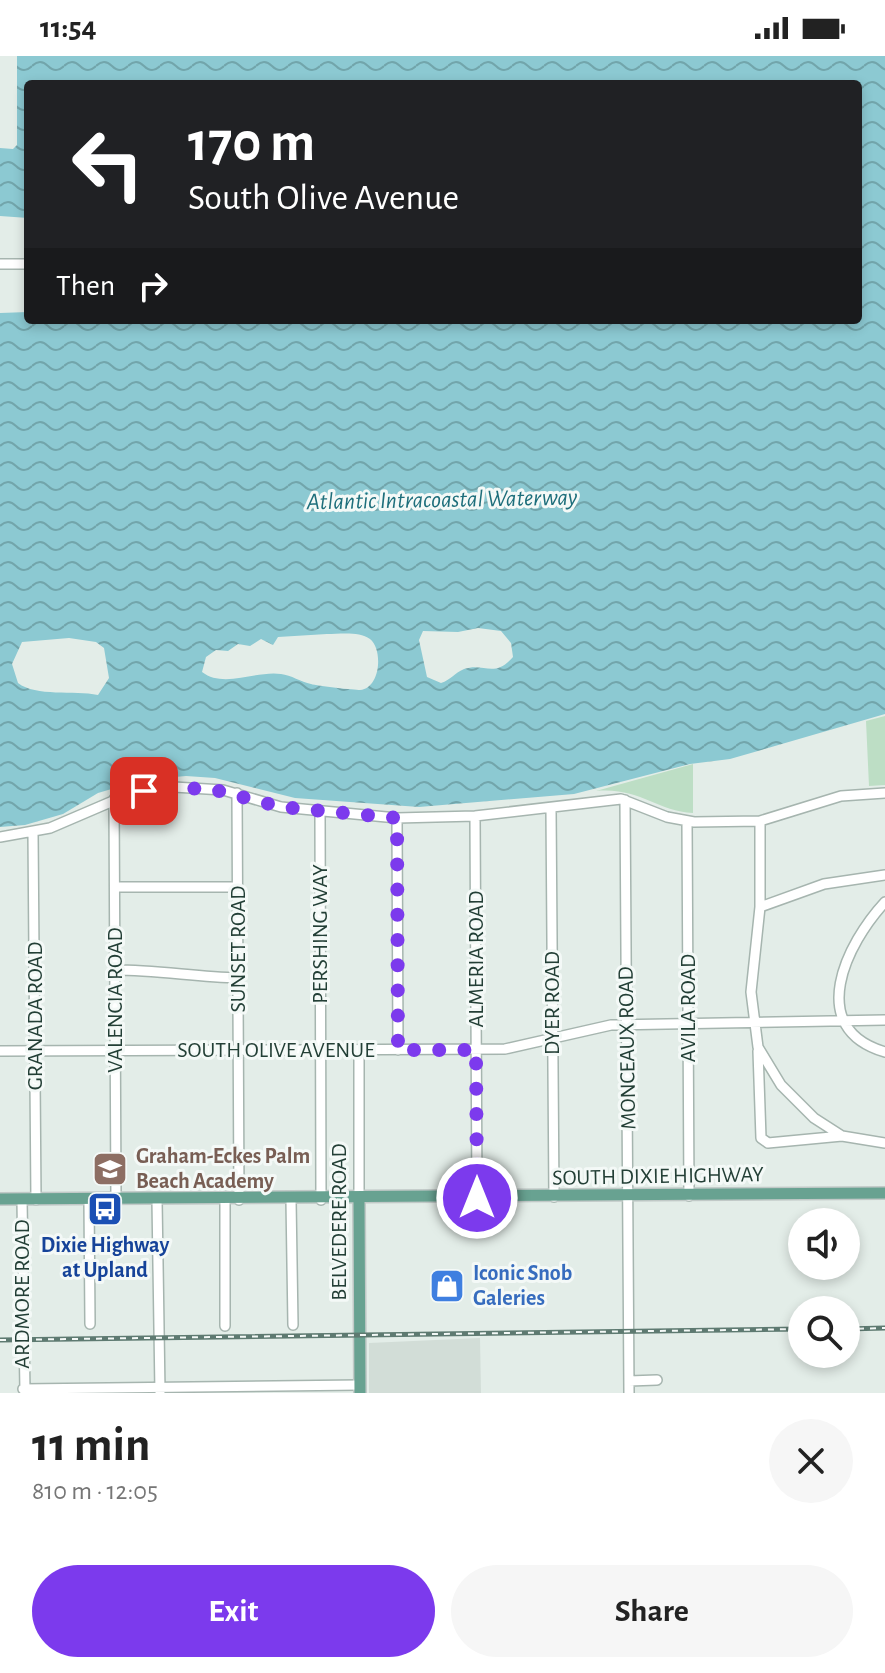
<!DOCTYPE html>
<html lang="en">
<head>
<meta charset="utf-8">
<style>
	body { margin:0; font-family:"Alegreya Sans",sans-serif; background:#f6f6f6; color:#222; height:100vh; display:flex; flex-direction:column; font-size:30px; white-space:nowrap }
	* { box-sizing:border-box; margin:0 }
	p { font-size:26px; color:#767676 }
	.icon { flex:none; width:44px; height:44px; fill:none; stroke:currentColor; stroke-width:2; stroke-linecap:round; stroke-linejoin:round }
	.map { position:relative; height:1337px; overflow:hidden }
	.sheet { display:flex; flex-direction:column; background:#fff; flex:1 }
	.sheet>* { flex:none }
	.top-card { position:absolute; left:24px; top:24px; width:838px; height:244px; border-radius:8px; box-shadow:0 4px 12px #0003; background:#202124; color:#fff; overflow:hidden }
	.buttons { position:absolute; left:788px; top:1152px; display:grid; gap:16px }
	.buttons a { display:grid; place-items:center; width:72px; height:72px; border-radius:50%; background:#fff; box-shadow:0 4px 12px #0003; font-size:40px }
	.pin { position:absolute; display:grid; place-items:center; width:68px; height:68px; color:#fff; margin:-34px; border-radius:16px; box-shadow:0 4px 12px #0006 }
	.me { position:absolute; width:88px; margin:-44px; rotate:0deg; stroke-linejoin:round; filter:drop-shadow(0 0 6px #0008) }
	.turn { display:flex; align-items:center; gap:28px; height:168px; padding:0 32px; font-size:36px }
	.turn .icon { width:104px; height:104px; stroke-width:2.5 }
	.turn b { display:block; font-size:56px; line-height:68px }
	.then { display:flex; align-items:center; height:76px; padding:0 32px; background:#0003; gap:16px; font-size:30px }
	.round { display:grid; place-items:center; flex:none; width:84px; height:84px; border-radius:42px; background:#f6f6f6 }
	.overview { display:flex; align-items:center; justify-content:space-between; height:136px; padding:0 32px }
	h1 { font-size:48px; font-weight:700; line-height:60px }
	.button { display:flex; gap:16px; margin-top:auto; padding:16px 32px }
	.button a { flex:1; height:92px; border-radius:48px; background:#7c3aed; color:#fff; font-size:32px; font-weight:700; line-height:92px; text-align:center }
	.button a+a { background:#f6f6f6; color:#222 }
	.status { display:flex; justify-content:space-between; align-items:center; height:56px; padding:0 40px; background:#fff; direction:ltr }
	.status svg { height:22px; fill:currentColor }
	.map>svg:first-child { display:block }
	.built { fill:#d2ddd7 }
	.green { fill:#bddec5 }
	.water { fill:url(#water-waves); fill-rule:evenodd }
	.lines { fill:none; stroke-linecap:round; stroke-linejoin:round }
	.minor-casing { stroke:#a6b5af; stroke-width:12 }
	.major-casing { stroke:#c1c9c7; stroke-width:14 }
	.minor { stroke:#fff; stroke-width:9 }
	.major { stroke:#68a291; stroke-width:11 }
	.rail-casing { stroke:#5e7a71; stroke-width:5 }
	.rail { stroke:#f4f9f7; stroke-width:2; stroke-dasharray:6; stroke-linecap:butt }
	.route { stroke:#7c3aed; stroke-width:14; stroke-dasharray:0 25.2 }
	.labels { text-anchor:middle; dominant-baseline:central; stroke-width:6; stroke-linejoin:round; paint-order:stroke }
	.street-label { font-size:22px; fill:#233f36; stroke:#f4f9f7 }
	.education-label { font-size:22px; font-weight:bold; fill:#785e54; stroke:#f4f9f7; text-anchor:start }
	.transit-label { font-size:22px; font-weight:bold; fill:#164399; stroke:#f4f9f7 }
	.shop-label { font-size:22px; font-weight:bold; fill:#366cbe; stroke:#f4f9f7; text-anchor:start }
	.water-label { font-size:24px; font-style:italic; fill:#1d6e7b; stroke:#f4f9f7 }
</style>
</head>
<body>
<div class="status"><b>11:54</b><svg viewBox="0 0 49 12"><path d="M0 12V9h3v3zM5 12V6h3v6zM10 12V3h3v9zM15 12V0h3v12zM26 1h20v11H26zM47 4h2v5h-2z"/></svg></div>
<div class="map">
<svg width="885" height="1337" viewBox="0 0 885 1337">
	<defs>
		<pattern id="water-waves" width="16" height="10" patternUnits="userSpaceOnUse" patternTransform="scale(2)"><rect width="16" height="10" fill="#8cc9d2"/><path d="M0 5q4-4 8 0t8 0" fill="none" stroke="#72a5ab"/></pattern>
	</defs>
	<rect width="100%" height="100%" fill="#e3ede8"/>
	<!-- built -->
	<path class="built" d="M480,1282L481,1337H369V1287Z"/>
	<!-- green -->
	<path class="green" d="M885,660V729L869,730L866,665Z
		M693,708V757C656,755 639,731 596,735Z"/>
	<!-- water -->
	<path class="water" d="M17,0H885V658L730,703L690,708L574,738L419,751L295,742L215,722L186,720L142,724L98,737L63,758L25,769L0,771V257L28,256V264H858V28H28V162L0,160V92L13,93L17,89ZM478,572L501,575L511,587L513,601C494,623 484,606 464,613C454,617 451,624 441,627L427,621L419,584L423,575L458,576ZM327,578C340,578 359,575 370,583C383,593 381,632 360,634C355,634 317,630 311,628C301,626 291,619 281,618C257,614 224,633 202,616L206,601L216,594L228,595L238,588L250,590L261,583L273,589L278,581ZM69,582L96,586L104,592L109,622L98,639C74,634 36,641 18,627L12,608L22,586Z"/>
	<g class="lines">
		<!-- minor casing -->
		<g class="minor-casing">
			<path id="minor" d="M0,208H28
				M237,737L239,1144
				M114,743L116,1144
				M625,744L629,1337
				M551,753L554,1141
				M320,755L321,1144
				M475,760L477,1142
				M397,762L398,994
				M687,765L689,1140
				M760,765V851L751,936L758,991L781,1029L814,1062L842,1080L885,1087
				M33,776L36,1144
				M0,781L50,772L127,739L174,731L223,734L281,751L397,762L475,760L621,743L667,761L694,766L760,765L841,740L885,737
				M115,831H237
				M885,846C847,887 804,972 885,996
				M760,851L824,828L885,819
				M115,914C157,914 196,921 238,922
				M359,994V1144
				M0,995L505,993L611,969L885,964
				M758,995L761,1082L768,1087L842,1080
				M22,1144L25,1336
				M89,1144L90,1268
				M157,1144L160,1336
				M225,1144V1270
				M291,1144L293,1269
				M629,1325L657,1324
				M23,1333L360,1329"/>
		</g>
		<!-- major casing -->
		<g class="major-casing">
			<path id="major" d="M0,1143L885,1137
				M359,1144L360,1337"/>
		</g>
		<!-- minor -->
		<use href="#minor" class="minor"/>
		<!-- major -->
		<use href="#major" class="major"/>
		<!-- rail casing -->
		<g class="rail-casing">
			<path id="rail" d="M846,1273L885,1272
				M0,1284L802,1273"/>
		</g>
		<!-- rail -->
		<use href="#rail" class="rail"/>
	</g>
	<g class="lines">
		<!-- route -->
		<path class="route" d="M144,735L207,732L281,751L397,762L398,994H476L477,1142"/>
	</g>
	<!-- icons -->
	<defs>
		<g id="school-square" transform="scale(1.8)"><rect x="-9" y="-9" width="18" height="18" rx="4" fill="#8d6e63" stroke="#f4f9f7"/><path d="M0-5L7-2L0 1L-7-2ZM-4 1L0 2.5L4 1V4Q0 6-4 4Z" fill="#fff"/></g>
		<g id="bus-square" transform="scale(1.8)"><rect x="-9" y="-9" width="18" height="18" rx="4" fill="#1a4fb4" stroke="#f4f9f7"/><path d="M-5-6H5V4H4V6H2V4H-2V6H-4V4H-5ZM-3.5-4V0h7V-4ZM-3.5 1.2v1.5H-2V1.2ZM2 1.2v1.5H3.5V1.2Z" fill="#fff"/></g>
		<g id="shop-square" transform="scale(1.8)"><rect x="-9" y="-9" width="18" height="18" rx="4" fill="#3f7fe0" stroke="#f4f9f7"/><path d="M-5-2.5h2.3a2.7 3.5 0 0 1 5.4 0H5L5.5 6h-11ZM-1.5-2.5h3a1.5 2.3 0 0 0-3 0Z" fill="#fff"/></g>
	</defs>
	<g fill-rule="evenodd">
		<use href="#school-square" x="110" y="1113"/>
		<use href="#bus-square" x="105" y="1153"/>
		<use href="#shop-square" x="447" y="1230"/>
	</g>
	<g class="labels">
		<!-- street labels -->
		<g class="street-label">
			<text transform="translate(320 878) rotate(-90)">PERSHING WAY</text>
			<text transform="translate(238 893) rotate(-90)">SUNSET ROAD</text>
			<text transform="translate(476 903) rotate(-90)">ALMERIA ROAD</text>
			<text transform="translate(115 944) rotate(-90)">VALENCIA ROAD</text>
			<text transform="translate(552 947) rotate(-90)">DYER ROAD</text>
			<text transform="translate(688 952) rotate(-90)">AVILA ROAD</text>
			<text transform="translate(35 960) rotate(-90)">GRANADA ROAD</text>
			<text transform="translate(627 992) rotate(-91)">MONCEAUX ROAD</text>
			<text x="276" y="994">SOUTH OLIVE AVENUE</text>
			<text transform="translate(658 1120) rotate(-1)">SOUTH DIXIE HIGHWAY</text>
			<text transform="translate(339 1166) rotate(-90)">BELVEDERE ROAD</text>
			<text transform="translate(22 1238) rotate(-90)">ARDMORE ROAD</text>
		</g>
		<!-- education labels -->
		<g class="education-label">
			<text x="136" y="1100">Graham-Eckes Palm<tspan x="136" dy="25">Beach Academy</tspan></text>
		</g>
		<!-- transit labels -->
		<g class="transit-label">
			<text x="105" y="1189">Dixie Highway<tspan x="105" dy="25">at Upland</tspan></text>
		</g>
		<!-- shop labels -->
		<g class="shop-label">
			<text x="473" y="1217">Iconic Snob<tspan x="473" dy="25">Galeries</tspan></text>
		</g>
		<!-- water labels -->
		<g class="water-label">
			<text transform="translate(442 444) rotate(-1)">Atlantic Intracoastal Waterway</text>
		</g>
	</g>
</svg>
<div class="buttons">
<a><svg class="icon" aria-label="sound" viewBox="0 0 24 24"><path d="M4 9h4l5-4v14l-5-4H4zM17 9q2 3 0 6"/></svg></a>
<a><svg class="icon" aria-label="search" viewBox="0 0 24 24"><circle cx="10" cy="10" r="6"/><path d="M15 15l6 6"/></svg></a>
</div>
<div class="pin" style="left:144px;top:735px;background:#d93025"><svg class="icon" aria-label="arrive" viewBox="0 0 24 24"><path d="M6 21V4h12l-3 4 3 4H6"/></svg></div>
<svg class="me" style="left:477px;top:1142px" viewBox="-20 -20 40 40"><circle r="17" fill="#7c3aed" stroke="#fff" stroke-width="3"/><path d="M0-11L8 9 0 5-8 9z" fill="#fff"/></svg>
<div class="top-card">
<div class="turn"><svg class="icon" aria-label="left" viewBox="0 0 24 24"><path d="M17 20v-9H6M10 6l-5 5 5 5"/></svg><div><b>170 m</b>South Olive Avenue</div></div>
<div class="then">Then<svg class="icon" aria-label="right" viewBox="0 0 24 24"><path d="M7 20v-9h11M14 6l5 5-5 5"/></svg></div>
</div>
</div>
<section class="sheet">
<div class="overview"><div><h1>11 min</h1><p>810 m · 12:05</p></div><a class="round"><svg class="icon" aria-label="close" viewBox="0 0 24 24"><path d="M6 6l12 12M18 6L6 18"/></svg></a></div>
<div class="button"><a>Exit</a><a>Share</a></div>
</section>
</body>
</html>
